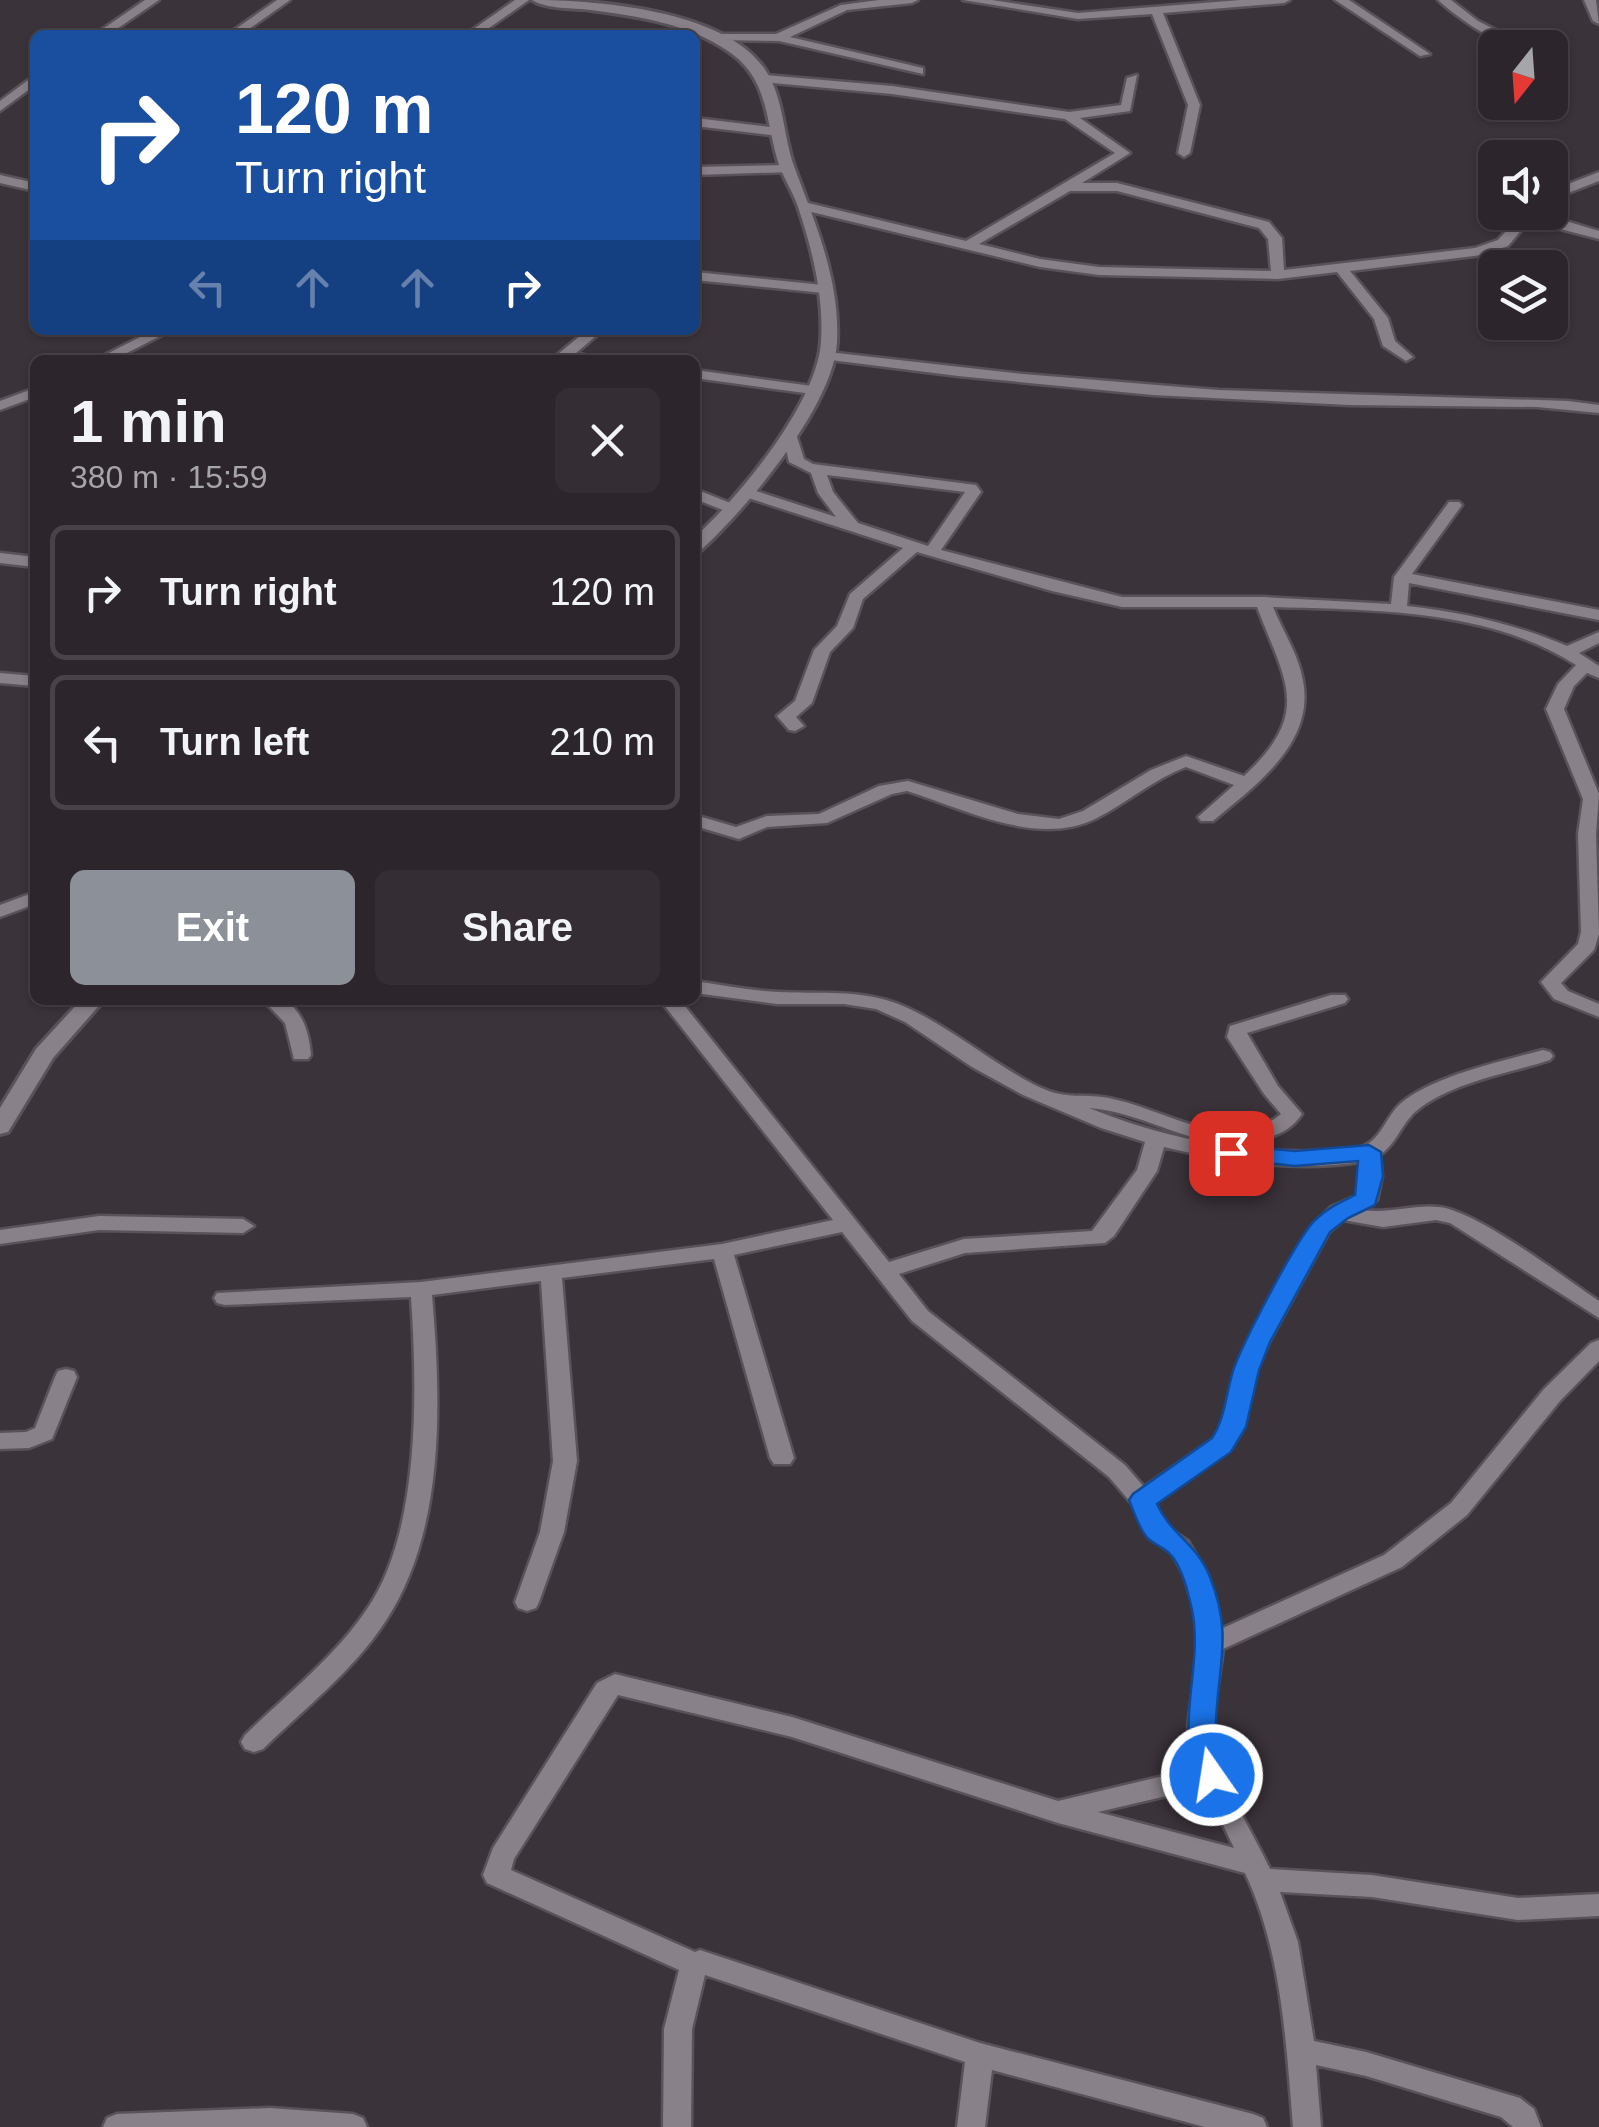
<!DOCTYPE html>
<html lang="en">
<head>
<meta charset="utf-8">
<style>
	body { margin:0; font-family:Helvetica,sans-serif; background:#342e34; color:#f1f3f6; height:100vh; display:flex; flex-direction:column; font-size:38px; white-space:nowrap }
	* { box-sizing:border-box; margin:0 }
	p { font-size:32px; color:#a6a5a9 }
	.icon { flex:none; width:55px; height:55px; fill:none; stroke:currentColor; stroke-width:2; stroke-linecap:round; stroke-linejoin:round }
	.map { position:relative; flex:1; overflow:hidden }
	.side { position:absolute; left:30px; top:355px; width:670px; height:650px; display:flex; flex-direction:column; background:#2c262c; border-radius:15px; box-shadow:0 2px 8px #0004,0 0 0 2px #484348 }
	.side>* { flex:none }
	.hud { position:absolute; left:30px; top:30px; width:670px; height:305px; border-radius:15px; box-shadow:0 2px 8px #0004,0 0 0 2px #484348; background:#1a4fa0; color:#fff; overflow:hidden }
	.needle { width:65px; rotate:197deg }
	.buttons { position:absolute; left:1478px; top:30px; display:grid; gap:20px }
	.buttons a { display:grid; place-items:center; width:90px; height:90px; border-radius:15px; background:#2c262c; box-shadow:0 2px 8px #0004,0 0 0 2px #484348; font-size:50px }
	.pin { position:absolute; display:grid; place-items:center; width:85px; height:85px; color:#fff; margin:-42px; border-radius:20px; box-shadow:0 5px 15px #0006 }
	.me { position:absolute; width:110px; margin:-55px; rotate:347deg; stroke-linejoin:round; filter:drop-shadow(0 0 8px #0008) }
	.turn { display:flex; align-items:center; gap:35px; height:210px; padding:0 40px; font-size:45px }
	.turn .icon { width:130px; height:130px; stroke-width:2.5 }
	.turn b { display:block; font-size:70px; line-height:85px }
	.lanes { display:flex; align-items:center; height:95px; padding:0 40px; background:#0003; justify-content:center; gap:50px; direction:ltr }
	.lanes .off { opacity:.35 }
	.round { display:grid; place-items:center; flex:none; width:105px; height:105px; border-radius:15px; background:#342e34 }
	.headline { display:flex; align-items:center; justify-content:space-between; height:170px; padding:0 40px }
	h1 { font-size:60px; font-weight:700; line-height:75px }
	.primary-button { display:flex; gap:20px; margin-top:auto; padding:20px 40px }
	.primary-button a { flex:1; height:115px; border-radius:15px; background:#8c9099; color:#fff; font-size:40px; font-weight:700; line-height:115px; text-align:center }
	.primary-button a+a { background:#342e34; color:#f1f3f6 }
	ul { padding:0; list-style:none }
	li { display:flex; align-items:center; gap:30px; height:135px; margin:0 20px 15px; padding:0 20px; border:5px solid #484348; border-radius:15px }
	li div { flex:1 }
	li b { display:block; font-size:38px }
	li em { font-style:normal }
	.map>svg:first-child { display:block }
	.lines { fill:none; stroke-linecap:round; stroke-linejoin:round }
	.minor-casing { stroke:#585358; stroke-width:5 }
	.tertiary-casing { stroke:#585358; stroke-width:6 }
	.minor { fill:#898189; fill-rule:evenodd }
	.tertiary { fill:#898189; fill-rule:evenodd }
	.route { fill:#1a73e8; stroke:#114b97; stroke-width:2.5 }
</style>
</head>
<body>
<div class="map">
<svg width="1599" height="2127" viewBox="0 0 1599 2127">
	<rect width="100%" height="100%" fill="#3a333a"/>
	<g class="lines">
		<!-- minor casing -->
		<g class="minor-casing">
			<path id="minor" d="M145,0H159L108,35H94Z
				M277,0H290L242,34H234V30Z
				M515,0H529L479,35H465Z
				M879,0H918L912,3L847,10L790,37L923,68V74L779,41L713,40L707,37L713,34H776L841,5Z
				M963,0H992L1078,13L1240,0H1290L1284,3L1163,13L1200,105L1190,153L1184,157L1178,153L1188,105L1152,14L1078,19Z
				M1335,0H1349L1430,54L1420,56Z
				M1438,0H1451L1478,21L1522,43C1503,52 1453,14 1438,0Z
				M1584,0H1596L1599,24L1593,21Z
				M35,75V85L0,111V101Z
				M765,75L892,86L1069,112L1121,105L1127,78L1137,75L1130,111L1080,118L1130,153L1082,183H1117L1269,222L1282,238L1284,270L1475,248L1498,240L1523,212H1536L1599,231V239L1529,221L1508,246L1482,255L1350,271L1388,318L1395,341L1413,357L1406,361L1383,346L1374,319L1337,272L1278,279L1099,275L1040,267L799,209V203L804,202L966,241L1115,153L1065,119L892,94L761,82V76ZM1070,191H1117L1259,228L1268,239L1271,271L1099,267L1040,259L979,244Z
				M695,118L778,128L784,132L778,136L695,126Z
				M788,165L794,169L792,172L695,175V167Z
				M1599,172V181L1550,200V191Z
				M0,175L35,183V191L0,183Z
				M695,272L823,285L830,289L823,293L695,280Z
				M154,330H172L113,360H95Z
				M587,330H603L576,353L604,360H551Z
				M828,352L1023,374L1218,390L1568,401L1599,405V413L1537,407L1349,405L1153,395L958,376L823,359L821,356Z
				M695,370L812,386L819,390L812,394L695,378Z
				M35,388V397L0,410V401Z
				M790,433L797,437L804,459L813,464L976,485L981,492L941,550L1122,597H1263L1391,604L1394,577L1449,502H1459L1462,505L1412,574L1599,610V620L1409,583L1407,606C1462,612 1515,624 1567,646L1599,632V643L1579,653L1599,666V678L1587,673L1574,686L1564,709L1599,794L1596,834L1599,934L1594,950L1561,983L1568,991L1599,1004V1017L1554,999L1541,982L1578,944L1581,932L1578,834L1583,799L1546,709L1558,684L1576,665C1490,609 1372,610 1273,607C1283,632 1299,655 1303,681C1315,743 1255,786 1213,821H1201L1198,817L1234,785L1186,767C1154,779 1128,802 1097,818C1038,848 965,809 907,791L892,794L827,823L767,827L739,839L695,826V815L736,827L767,816L819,814L879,786L908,781L1018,814L1059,819L1083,811L1151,770L1186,756L1244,776C1313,712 1285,681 1257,607H1122L1052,591L917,552L863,599L853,628L830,652L812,703L796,717L804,726L795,731L789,730L777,716L795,701L814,650L837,626L850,594L903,548L742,496V490L747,488L836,517L818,493L811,473L789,462L783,437ZM827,475L965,492L928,546L858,523L833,492Z
				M695,489L738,506L741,509L733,514L695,499Z
				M0,553L35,557V567L0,563Z
				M0,673L35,676V686L0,683Z
				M35,892V904L0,917V905Z
				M695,981C723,985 751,991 779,992C815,994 850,990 886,1000C936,1014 989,1063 1039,1087C1068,1101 1084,1092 1113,1099C1166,1110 1231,1156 1281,1114L1264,1094L1227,1037L1230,1026L1331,995H1345L1348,999L1345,1003L1247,1033L1278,1086L1302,1114C1292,1129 1280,1134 1264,1139C1200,1157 1150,1112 1089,1108C1164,1138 1240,1154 1321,1151C1335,1151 1354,1152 1366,1145C1382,1136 1387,1116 1400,1104C1432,1076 1502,1061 1543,1050L1550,1052L1553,1056L1550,1060C1507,1074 1451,1082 1415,1112C1401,1125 1396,1144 1380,1155L1382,1176L1377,1200L1363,1210C1389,1214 1414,1204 1439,1207C1477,1211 1563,1277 1599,1301V1318L1450,1223L1436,1220L1383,1227L1343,1220L1329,1232L1269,1342L1257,1370L1241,1433L1229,1451L1155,1503L1166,1526L1188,1541L1208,1575L1221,1629L1384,1555L1451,1503L1544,1389L1591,1343L1599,1340V1361L1560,1401L1467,1515L1402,1567L1223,1649C1220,1674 1214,1701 1214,1726C1214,1775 1250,1826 1270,1869L1372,1875L1518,1898L1599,1894V1916L1518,1920L1372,1897L1280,1892L1298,1942L1314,2041L1366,2052L1520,2098L1534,2109L1541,2127H1513L1501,2117L1366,2076L1316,2065L1321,2127H1293C1286,2042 1282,1952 1245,1873L1058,1823L792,1737L618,1695L514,1859L511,1870L695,1952L700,1950L980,2043L1253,2114L1263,2118L1267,2127H1205L992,2070L985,2127H957L965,2062L705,1975L692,2029L691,2127H663L664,2029L679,1970L487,1883L483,1875L493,1848L597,1683L615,1674L792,1717L1058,1801L1197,1768L1188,1726L1199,1644L1194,1609L1184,1575L1172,1553L1149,1538L1132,1504L1109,1477L912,1321L842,1232L734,1255L794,1458L790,1464H774L770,1458L714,1259L562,1278L577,1461L564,1532L539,1602L536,1608L527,1611L518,1608L515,1602L540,1532L553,1461L541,1281L432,1295C441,1401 446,1530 385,1622C353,1671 304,1709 263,1749L254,1752L245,1749L241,1742L245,1735C286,1695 335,1657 367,1609C421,1531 417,1388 411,1297L225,1305L217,1303L214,1298L217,1293L421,1282L722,1244L833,1220L660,1000H680L889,1262L964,1239L1092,1231L1137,1170L1145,1142L1101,1128L1023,1095L972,1067L905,1022L876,1009L844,1004H777L695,993ZM1164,1147C1227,1162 1296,1172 1360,1162L1362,1176L1356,1196L1331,1207L1310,1228L1247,1342L1235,1370L1222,1426L1213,1439L1144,1487L1125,1465L928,1311L899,1274L965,1253L1105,1243L1114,1236L1157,1171ZM1205,1787L1234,1848L1098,1812Z
				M263,1000H286C304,1015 309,1033 311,1055L308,1059H294L285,1023Z
				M99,1216L243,1219L254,1226L243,1233L99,1230L0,1244V1230Z
				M66,1369L74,1371L77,1377L52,1439L29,1448L0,1449V1433L26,1432L35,1428L55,1377L58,1371Z
				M270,2108L353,2114L363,2118L367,2127H103L107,2118L117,2114Z"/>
		</g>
		<!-- tertiary casing -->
		<g class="tertiary-casing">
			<path id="tertiary" d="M532,0C597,0 727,10 766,71C784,99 783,135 794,166C815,223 840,279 837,342C834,405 747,508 701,550L695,551V537C739,497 818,402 821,341C824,297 812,248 798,207C793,192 784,179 779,165C765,122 770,79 728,51C689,24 638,16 591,10C573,8 546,9 532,0Z
				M81,1000H104L53,1058L8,1132L0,1134V1108L36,1049Z"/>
		</g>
		<!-- minor -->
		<use href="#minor" class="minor"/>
		<!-- tertiary -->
		<use href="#tertiary" class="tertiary"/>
	</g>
	<!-- route -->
	<path class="route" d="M1231,1145L1295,1151L1369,1145L1381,1152L1383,1176L1375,1205L1348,1218L1330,1232L1270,1342L1259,1370L1246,1427L1231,1452L1157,1504C1171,1535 1196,1542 1210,1577C1233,1634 1218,1666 1216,1722C1215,1739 1223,1759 1226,1775L1222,1784L1212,1787L1201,1784C1172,1728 1204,1668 1192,1610C1188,1592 1182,1566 1169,1553C1162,1546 1151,1544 1145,1535C1138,1525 1134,1512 1129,1500L1133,1494L1212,1438C1225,1418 1226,1394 1233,1371C1241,1346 1298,1236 1315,1220C1327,1208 1341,1202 1355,1195L1358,1161L1295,1166L1223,1158L1219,1153Z"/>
</svg>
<div class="buttons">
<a><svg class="needle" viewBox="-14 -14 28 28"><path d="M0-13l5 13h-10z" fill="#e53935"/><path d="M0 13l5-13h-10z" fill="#a6a5a9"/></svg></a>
<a><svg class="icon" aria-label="sound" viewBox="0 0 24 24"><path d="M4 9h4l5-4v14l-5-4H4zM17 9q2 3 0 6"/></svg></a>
<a><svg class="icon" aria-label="layers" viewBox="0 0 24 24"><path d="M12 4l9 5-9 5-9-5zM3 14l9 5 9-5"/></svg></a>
</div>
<div class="pin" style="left:1231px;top:1153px;background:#d93025"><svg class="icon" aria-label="arrive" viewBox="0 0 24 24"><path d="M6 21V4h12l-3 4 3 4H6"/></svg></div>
<svg class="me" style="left:1212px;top:1775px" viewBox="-20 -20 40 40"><circle r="17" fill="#1a73e8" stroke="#fff" stroke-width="3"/><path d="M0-11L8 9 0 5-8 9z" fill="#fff"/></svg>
<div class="hud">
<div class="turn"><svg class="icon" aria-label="right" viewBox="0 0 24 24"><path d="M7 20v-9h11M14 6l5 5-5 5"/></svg><div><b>120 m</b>Turn right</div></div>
<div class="lanes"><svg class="icon off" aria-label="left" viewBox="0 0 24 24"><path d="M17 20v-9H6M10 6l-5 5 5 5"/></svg><svg class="icon off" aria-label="ahead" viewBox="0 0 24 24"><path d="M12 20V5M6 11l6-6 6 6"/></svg><svg class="icon off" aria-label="ahead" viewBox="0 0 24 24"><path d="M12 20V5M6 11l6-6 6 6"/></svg><svg class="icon" aria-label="right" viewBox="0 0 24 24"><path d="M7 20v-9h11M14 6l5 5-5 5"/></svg></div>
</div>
<section class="side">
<div class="headline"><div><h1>1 min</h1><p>380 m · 15:59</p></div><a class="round"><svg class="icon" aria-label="close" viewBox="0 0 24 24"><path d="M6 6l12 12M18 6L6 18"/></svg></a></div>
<ul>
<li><svg class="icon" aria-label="right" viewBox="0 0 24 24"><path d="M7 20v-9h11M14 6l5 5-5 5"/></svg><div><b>Turn right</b></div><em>120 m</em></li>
<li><svg class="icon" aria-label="left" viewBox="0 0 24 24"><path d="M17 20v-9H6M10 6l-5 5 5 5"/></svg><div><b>Turn left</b></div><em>210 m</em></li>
</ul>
<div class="primary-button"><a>Exit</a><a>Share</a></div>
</section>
</div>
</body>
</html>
